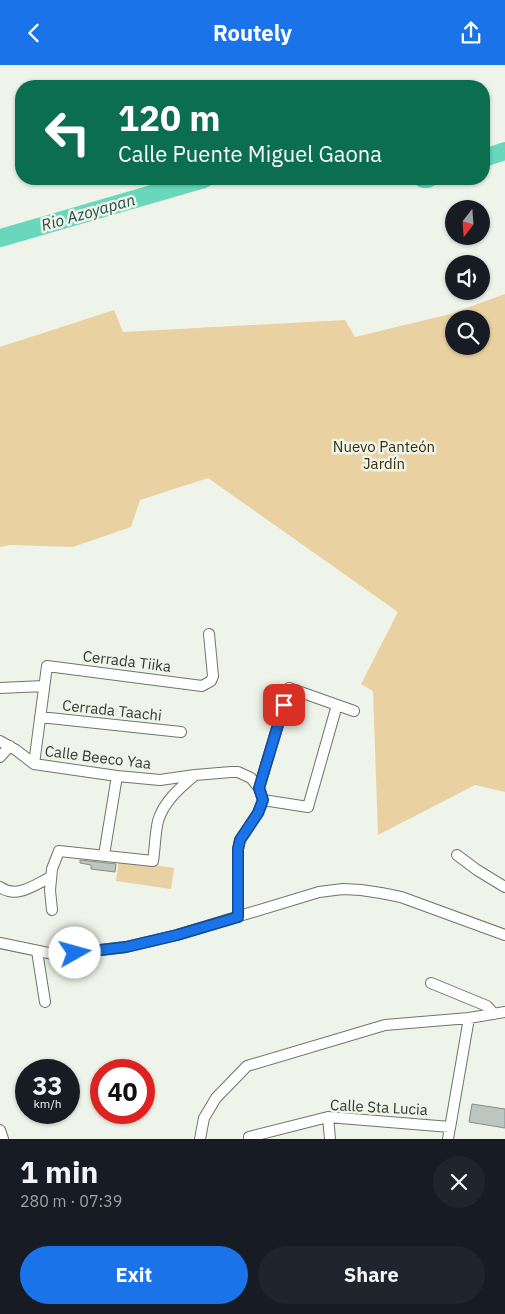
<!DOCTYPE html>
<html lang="en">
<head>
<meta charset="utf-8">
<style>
	body { margin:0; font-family:"IBM Plex Sans",sans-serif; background:#20242c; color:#f1f3f6; height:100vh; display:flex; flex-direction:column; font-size:19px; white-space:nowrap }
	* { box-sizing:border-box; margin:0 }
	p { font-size:16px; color:#9ea1a6 }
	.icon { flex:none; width:28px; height:28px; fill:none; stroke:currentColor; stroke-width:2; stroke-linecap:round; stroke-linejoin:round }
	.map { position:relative; height:1074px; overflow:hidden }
	.panel { display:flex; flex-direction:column; background:#171b24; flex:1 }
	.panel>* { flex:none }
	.guide { position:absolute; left:15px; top:15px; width:475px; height:105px; border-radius:20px; box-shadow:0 1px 4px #0004; background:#0b6e4f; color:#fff; overflow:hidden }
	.needle { width:32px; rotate:197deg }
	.controls { position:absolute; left:445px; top:135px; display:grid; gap:10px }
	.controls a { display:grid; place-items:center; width:45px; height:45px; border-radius:50%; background:#171b24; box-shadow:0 1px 4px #0004; font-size:25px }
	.speed { position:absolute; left:15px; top:994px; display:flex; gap:10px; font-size:25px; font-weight:700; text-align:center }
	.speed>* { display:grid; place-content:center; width:65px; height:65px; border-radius:50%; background:#171b24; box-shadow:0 1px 4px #0004; line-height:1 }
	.speed small { font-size:12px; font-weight:400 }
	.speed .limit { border:8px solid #d22; background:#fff; color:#111 }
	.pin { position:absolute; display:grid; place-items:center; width:42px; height:42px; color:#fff; margin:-21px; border-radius:10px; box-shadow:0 2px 8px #0006 }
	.me { position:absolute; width:55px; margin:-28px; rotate:83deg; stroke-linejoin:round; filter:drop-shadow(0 0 4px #0008) }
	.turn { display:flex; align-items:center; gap:18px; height:105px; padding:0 20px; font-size:22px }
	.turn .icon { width:65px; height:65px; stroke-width:2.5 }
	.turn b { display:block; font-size:35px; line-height:42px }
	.round { display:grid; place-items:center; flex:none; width:52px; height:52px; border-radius:26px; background:#20242c }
	.headline { display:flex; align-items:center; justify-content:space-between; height:85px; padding:0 20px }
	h1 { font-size:30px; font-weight:700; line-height:38px }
	.primary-button { display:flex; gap:10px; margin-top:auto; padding:10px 20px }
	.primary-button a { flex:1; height:58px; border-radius:30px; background:#1a73e8; color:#fff; font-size:20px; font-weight:700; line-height:58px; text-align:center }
	.primary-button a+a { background:#20242c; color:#f1f3f6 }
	header { display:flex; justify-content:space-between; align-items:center; height:65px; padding:0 20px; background:#1a73e8; color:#fff; font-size:22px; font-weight:700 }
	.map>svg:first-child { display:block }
	.green { fill:#e9d1a1; fill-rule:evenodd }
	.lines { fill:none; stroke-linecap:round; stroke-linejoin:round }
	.river { stroke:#68d7bc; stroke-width:18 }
	.building { fill:#bcc6be; stroke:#858e87 }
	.minor-casing { stroke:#70756c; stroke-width:12 }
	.minor { stroke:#fff; stroke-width:10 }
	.route-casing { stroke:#114b97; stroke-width:12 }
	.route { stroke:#1a73e8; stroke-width:9 }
	.labels { text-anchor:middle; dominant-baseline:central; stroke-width:5; stroke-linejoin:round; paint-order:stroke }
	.park-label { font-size:15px; fill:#3d2d08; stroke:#eef4e9 }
	.street-label { font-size:15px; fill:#343632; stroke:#eef4e9 }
	.water-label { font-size:16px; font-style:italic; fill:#205044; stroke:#eef4e9 }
</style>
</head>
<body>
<header><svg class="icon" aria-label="back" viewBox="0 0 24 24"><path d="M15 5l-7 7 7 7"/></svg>Routely<svg class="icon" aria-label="share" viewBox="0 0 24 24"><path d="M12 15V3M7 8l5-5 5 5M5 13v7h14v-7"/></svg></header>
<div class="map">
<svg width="505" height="1074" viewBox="0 0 505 1074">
	<rect width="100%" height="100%" fill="#eef4e9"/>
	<!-- green -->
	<path class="green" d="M505,229V727L475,720L378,770L373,626L361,619L398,547L208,413L140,435L131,462L73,482L10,480L0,482V282L114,245L123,267L345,255L355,272L450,249ZM454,254H481V281H454Z
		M119,795L174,803L171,824L116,816Z"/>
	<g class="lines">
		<!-- river -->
		<path class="river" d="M484,93L505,86
			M423,114H428
			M0,173L204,114"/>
	</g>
	<!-- building -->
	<path class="building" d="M80,795L116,799L115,807L91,804V800L80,798Z
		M472,1039L505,1044V1063L469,1057Z"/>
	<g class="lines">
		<!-- minor casing -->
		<g class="minor-casing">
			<path id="minor" d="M0,623L44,621
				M40,652L181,667
				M0,676L16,685L34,699L117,711L160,715L195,710L231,707H238L251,713L259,723L263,735
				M0,692L10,681
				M34,699L47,601L202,621L211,616L213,611L209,569
				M259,723L289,623L354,646
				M263,735L308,742L337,640
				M104,790L117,711
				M457,790L477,805L505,822
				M0,822C17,834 34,820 51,812
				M52,845L50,825L52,804L59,786L153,796C155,783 155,769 158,756C164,736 180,723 195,710
				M238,852V784L240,775L258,748L263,735
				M0,878L58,890L126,882L177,870L319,827L343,824L361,825L381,828L401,832L505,870
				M37,886L45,937
				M431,918L487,941L494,949
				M328,1052L330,1074
				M450,1063L469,953
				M0,1065L3,1074
				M200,1074L204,1053L216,1033L247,1001L385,960L469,953L505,947
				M249,1074V1072L328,1052L450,1062L448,1074"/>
		</g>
		<!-- minor -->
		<use href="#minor" class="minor"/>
	</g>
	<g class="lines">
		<!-- route casing -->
		<g class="route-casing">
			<path id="route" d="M75,888L126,882L177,870L238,852V784L240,775L258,748L263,735L259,723L284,640"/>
		</g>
		<!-- route -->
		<use href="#route" class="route"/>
	</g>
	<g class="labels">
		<!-- park labels -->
		<g class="park-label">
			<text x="384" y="381">Nuevo Panteón<tspan x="384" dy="17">Jardín</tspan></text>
		</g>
		<!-- street labels -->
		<g class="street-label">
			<text transform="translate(127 596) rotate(7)">Cerrada Tiika</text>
			<text transform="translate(112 645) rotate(6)">Cerrada Taachi</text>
			<text transform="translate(98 692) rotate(7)">Calle Beeco Yaa</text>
			<text transform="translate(379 1042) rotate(3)">Calle Sta Lucia</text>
		</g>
		<!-- water labels -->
		<g class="water-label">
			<text transform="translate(88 147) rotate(-16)">Rio Azoyapan</text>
		</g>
	</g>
</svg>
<div class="controls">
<a><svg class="needle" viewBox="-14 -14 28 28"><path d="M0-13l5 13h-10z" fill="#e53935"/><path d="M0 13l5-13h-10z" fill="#9ea1a6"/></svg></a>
<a><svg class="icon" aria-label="sound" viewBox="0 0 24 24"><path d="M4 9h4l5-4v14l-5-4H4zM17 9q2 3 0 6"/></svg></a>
<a><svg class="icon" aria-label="search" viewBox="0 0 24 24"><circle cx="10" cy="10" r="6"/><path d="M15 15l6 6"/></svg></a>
</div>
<div class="speed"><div>33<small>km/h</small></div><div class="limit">40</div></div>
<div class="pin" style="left:284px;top:640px;background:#d93025"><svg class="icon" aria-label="arrive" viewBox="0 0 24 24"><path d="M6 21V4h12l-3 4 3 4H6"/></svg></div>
<svg class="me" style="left:75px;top:888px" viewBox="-20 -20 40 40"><circle r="19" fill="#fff"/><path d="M0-13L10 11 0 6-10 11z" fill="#1a73e8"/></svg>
<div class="guide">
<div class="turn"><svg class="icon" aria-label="left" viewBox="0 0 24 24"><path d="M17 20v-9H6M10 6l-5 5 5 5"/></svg><div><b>120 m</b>Calle Puente Miguel Gaona</div></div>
</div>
</div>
<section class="panel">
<div class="headline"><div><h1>1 min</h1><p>280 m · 07:39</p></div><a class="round"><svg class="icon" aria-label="close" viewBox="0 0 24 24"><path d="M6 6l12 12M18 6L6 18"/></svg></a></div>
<div class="primary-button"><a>Exit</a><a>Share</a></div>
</section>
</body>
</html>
